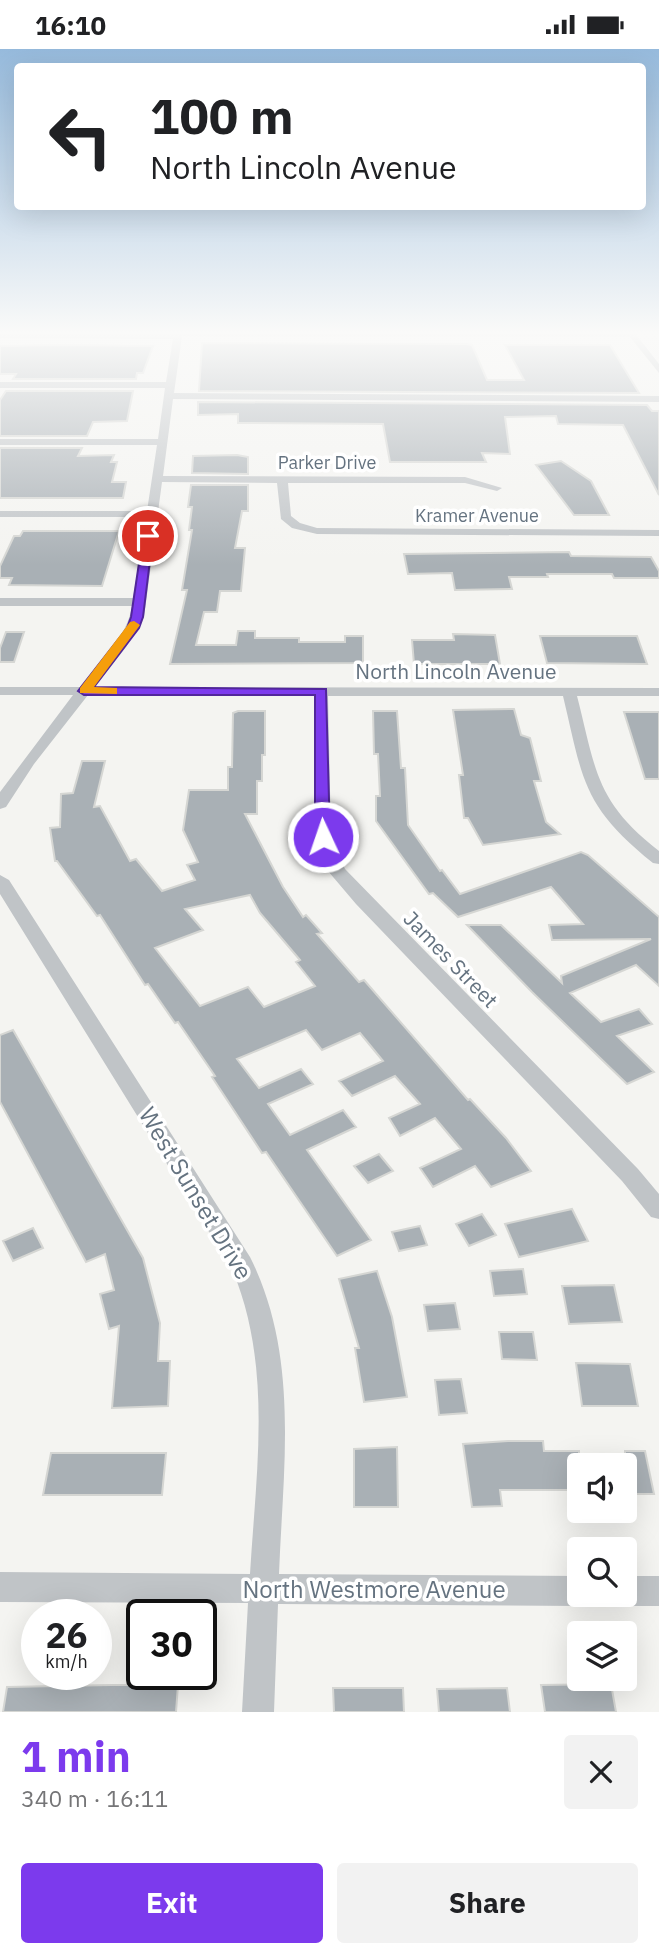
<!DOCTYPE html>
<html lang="en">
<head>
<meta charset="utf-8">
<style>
	body { margin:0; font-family:"IBM Plex Sans",sans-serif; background:#f2f2f2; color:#202124; height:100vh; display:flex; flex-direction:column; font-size:26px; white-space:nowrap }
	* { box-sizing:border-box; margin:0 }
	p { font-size:23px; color:#757577 }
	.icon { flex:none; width:38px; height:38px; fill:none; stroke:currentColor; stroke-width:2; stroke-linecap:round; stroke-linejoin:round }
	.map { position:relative; height:1663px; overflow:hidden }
	.sheet { display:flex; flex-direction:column; background:#fff; flex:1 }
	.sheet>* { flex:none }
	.hud { position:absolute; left:14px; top:14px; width:632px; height:147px; border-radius:7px; box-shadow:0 7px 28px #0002; background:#fff; color:#202124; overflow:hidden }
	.tools { position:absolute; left:567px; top:1404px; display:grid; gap:14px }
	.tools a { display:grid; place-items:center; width:70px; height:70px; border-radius:7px; background:#fff; box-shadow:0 7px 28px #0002; font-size:35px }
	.speed { position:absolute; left:21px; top:1550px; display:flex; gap:14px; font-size:35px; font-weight:700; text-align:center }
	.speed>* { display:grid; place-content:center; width:91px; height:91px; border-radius:50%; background:#fff; box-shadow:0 7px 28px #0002; line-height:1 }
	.speed small { font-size:18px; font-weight:400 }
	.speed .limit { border:4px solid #111; border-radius:10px; background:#fff; color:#111 }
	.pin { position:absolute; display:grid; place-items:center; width:60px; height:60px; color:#fff; margin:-30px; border:4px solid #fff; border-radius:50%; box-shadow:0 2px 7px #0007 }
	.me { position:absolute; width:77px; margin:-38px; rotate:357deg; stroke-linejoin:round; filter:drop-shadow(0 0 5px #0008) }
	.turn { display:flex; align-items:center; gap:24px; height:147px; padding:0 21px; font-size:32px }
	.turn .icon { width:91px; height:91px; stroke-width:2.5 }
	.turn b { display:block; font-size:49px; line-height:60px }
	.round { display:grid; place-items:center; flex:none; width:74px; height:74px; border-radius:7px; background:#f2f2f2 }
	.summary { display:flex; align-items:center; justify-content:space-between; height:119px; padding:0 21px }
	h1 { font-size:42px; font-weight:800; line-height:52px; color:#7c3aed }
	.primary-button { display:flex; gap:14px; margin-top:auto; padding:14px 21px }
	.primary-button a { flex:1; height:80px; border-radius:7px; background:#7c3aed; color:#fff; font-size:28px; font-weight:800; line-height:80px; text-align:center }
	.primary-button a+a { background:#f2f2f2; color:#202124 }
	.status { display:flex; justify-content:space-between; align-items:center; height:49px; padding:0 35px; background:#fff; direction:ltr }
	.status svg { height:19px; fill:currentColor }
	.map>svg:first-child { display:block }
	.building { fill:#a9b0b5; stroke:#d5d6d3; stroke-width:2; fill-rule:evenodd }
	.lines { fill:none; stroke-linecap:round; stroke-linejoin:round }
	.street { fill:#c0c4c7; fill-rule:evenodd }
	.route { fill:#7c3aed; stroke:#51269a; stroke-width:2 }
	.slow { fill:#f59e0b }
	.labels { text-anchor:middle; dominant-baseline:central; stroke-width:7; stroke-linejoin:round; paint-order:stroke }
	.far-street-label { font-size:18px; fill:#657380; stroke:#fff }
	.street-label { font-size:21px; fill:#657380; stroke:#fff }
	.near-street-label { font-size:24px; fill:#657380; stroke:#fff }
</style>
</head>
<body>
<div class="status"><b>16:10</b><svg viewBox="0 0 49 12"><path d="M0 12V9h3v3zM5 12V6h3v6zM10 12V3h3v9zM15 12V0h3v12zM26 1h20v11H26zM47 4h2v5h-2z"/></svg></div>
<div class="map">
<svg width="659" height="1663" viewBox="0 0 659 1663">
	<rect width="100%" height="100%" fill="#f4f4f1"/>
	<!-- building -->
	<path class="building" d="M202,294L466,295L472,296L487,331H524L505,296H610L639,344L199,342Z
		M0,297L62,296L153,297L143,324H137L136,330H13L16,325H0Z
		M6,342H133L127,372L93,373L87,387H0V351Z
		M198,353L647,356L652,362H659V446L623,376L558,375L556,367L505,368L510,405L482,404L486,413H390L383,375L238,374V365L198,366Z
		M0,399H82L78,407L114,406L111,413H117L112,433H126L123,449H0Z
		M237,406L248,408V425L192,424L193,407Z
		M561,412L591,432L609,466H574L536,416Z
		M191,436H248V462H242L235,499H245L241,542H220L217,563H204L196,596H236L238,582H255V589H299V593H345V587H363V614L170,615L187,541H182L192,481H189L192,458H188Z
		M23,482H119L102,537L9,536L12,529H0V517L14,487H20Z
		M569,503L571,507L651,508L659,522V529H614L612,525H547L548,528H509L512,540L455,541L452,524L408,525L404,505Z
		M6,583H24L14,613H0V599Z
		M453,585L495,586L500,615H414L412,591H454Z
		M540,587H637L647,615L547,614Z
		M514,660L521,686L530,689L541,732H534L546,773L560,785L483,796L468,769H464L459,726H463L453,661Z
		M238,662H265V706H262V732H257V765H245L283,838L303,868L306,866L322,884L317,885L359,933L364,931L468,1051L470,1050L506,1089L531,1122L491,1138L475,1117L433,1138L420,1119L461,1100L435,1069L400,1087L389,1069L420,1055L395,1027L352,1047L339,1032L383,1012L360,984L322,1001L306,981L237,1010L259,1039L301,1020L313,1035L268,1055L290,1086L343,1061L356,1078L307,1101L371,1191L337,1207L266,1103L262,1104L212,1028L215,1027L178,973L175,974L148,935L145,936L100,866L97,867L57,812H55L50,779L60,778L61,745L73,744L82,712H105L94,758L100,757L130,812L136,810L162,842L195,831L187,816L198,813L183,781L189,741H228V718H232L233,664ZM250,846L260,864L300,911L296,913L315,937L264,958L248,938L200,957L155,899L203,881L185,860Z
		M373,662H397L401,719H405L408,776L440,822L442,821L460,845L581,803L588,806L659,868V937L636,916L570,944L601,973L639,960L652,975L617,987L654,1023L627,1035L532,943L467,876H501L562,934L561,927L651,890L552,891L549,876L583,875L551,838L458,868L433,844L429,845L376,772V747H380L378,705H374Z
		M624,663H659V730H645Z
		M13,981L143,1209L160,1274L158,1312H170L168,1357L112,1359L119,1277L109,1280L100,1245L114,1241L105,1205L86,1213L0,1053V986Z
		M379,1105L393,1122L368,1134L354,1117Z
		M572,1160L588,1192L519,1208L505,1175Z
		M482,1165L496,1186L469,1197L456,1175Z
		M420,1177L427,1196L399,1202L392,1183Z
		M33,1179L43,1199L13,1212L3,1192Z
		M523,1220L527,1245L494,1247L490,1222Z
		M377,1222L392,1268L407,1348L364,1353L355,1299H359L339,1230Z
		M614,1236L622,1273L569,1275L562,1237Z
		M455,1254L460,1280L428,1282L424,1256Z
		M499,1283H533L537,1311L502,1310Z
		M576,1314L630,1315L638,1357H582Z
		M461,1330L467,1364L439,1366L435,1331Z
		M508,1392H543L544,1402H579V1441H500L502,1457L472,1458L463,1395Z
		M397,1398L398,1458H354V1400Z
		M625,1402H645L654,1445H625Z
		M51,1404H166L162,1446H43Z
		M611,1635L616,1663H545L541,1636Z
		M111,1636H178L176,1663H3L7,1638Z
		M333,1639H403L404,1663H334Z
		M507,1639L510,1663H439L437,1640Z"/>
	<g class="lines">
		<!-- street -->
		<path class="street" d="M174,283H634L659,315V324L630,288L182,287L174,344L659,347V353L173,350L163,427L465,428L502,439L497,442L465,434H288L291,467L300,474L317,479L659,481V487L317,485L292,479L281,470L277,434L162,433L144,568L126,598L95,638L659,639V647H577C596,721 595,752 659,802V815L653,814C582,757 583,731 563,647H328L331,788L345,820L638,1120L659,1145V1170L651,1168L622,1132L356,855L328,822L315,788L314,647L88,646L34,715L6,758L0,760V743L73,646H0V638H80C99,614 128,587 132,557H0V549H133L146,468H0V462H147L157,396H0V390H158L165,339H0V333H166L173,290L0,289V285H173Z
			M0,826L9,831L250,1208C300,1308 283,1418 279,1525L579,1527V1545H592L589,1552L579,1557L278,1555L274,1663H242L248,1554L0,1553V1523L250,1525C256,1423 273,1317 232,1220L0,845Z
			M625,1527H659V1557H625L615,1552L612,1545H625Z"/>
	</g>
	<!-- sky -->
	<linearGradient id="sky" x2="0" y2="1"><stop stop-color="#96badc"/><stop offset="0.55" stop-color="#fafaf9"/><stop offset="1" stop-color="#fafaf9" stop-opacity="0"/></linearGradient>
	<rect width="659" height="516" fill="url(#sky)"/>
	<!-- route -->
	<path class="route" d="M148,484L153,487L143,568L139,579L94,638L326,640L330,788L328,792H317L315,788V646H84L78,642L127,579L131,568L143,487Z"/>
	<!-- slow -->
	<path class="slow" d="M134,572L140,576L94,638L117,639V645L80,644V639L130,573Z"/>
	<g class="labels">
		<!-- far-street labels -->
		<g class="far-street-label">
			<text x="327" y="413">Parker Drive</text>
			<text x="477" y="466">Kramer Avenue</text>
		</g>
		<!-- street labels -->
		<g class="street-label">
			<text x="456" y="622">North Lincoln Avenue</text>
			<text transform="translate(451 910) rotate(46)">James Street</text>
		</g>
		<!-- near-street labels -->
		<g class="near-street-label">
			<text transform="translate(196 1144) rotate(59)">West Sunset Drive</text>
			<text x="374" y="1540">North Westmore Avenue</text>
		</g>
	</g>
</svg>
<div class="tools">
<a><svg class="icon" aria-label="sound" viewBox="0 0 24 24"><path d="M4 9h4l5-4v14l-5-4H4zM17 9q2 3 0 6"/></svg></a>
<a><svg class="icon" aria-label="search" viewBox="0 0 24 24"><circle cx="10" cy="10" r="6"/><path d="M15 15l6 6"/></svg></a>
<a><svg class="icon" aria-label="layers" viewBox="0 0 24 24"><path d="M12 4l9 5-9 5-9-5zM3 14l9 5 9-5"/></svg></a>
</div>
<div class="speed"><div>26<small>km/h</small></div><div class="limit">30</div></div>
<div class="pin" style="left:148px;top:487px;background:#d93025"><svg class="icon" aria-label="arrive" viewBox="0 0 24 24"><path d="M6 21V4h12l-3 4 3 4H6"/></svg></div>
<svg class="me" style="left:323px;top:788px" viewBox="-20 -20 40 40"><circle r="17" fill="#7c3aed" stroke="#fff" stroke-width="3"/><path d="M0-11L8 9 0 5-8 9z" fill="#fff"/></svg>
<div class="hud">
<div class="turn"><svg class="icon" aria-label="left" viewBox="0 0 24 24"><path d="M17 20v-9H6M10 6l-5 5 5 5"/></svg><div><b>100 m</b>North Lincoln Avenue</div></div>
</div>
</div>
<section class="sheet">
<div class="summary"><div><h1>1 min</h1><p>340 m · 16:11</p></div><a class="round"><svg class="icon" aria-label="close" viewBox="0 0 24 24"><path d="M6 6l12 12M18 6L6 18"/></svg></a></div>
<div class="primary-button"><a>Exit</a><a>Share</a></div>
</section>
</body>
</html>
